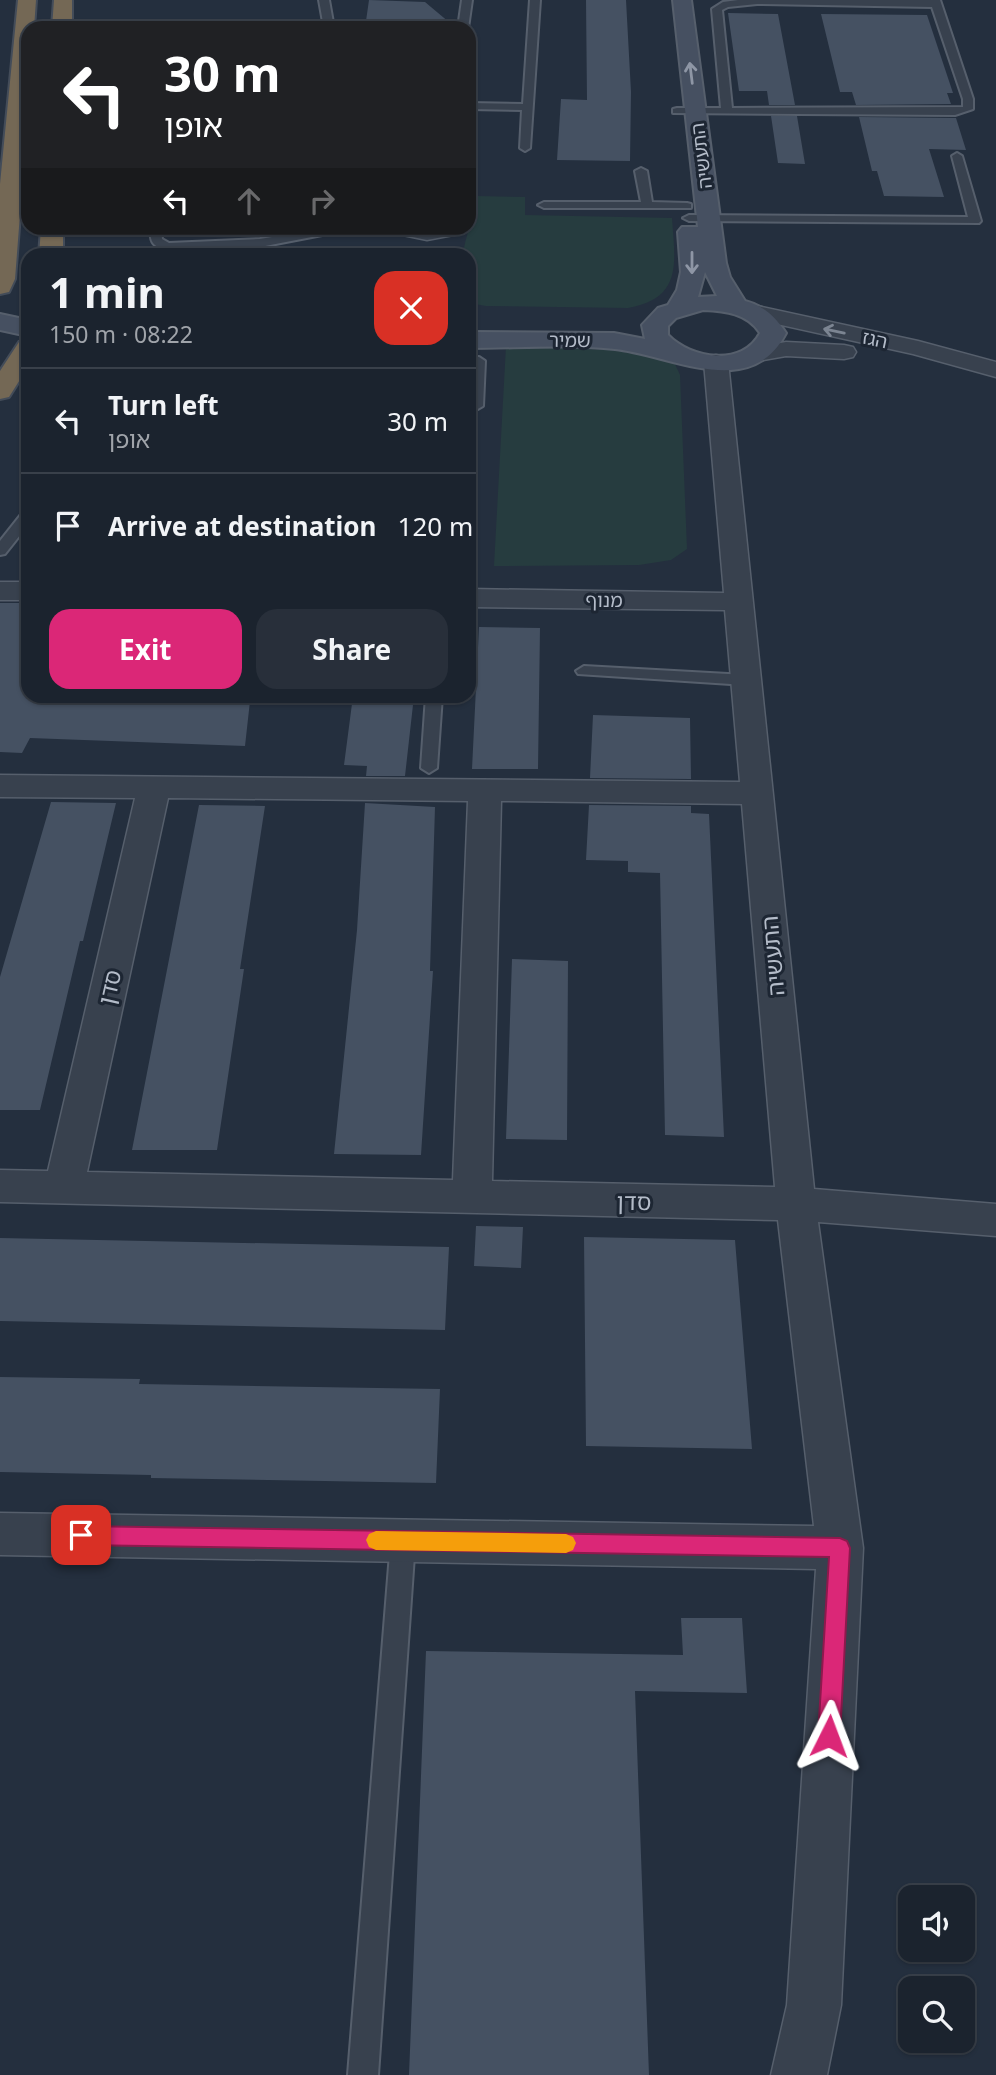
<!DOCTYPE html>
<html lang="en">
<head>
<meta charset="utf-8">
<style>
	body { margin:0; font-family:"Noto Sans","Noto Sans Hebrew",sans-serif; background:#282f3a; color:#f1f3f6; height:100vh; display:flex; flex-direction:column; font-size:26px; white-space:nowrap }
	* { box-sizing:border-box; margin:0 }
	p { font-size:23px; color:#a0a4aa }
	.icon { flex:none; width:38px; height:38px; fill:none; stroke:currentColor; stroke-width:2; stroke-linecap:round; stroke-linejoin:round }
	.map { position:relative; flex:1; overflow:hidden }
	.side { position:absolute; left:21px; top:248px; width:455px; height:455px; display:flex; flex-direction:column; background:#1b232e; border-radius:21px; box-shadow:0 2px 5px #0004,0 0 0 2px #39404a }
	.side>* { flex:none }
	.top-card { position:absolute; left:21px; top:21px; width:455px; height:214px; border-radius:21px; box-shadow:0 2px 5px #0004,0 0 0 2px #39404a; background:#202124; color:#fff; overflow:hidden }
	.tools { position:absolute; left:898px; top:1885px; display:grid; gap:14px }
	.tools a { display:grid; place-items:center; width:77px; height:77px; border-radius:14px; background:#1b232e; box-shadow:0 2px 5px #0004,0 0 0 2px #39404a; font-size:35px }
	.pin { position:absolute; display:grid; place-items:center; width:60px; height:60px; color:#fff; margin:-30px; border-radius:14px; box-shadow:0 4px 10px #0006 }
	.me { position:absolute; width:77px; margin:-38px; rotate:3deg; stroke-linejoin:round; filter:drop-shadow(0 0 5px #0008) }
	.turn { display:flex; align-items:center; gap:24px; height:147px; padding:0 28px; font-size:32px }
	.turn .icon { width:91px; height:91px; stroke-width:2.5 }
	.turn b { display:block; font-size:49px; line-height:60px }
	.lanes { display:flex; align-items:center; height:66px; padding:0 28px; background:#0003; justify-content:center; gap:35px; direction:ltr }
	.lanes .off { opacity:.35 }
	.round { display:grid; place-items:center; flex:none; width:74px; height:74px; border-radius:21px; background:#282f3a }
	.summary { display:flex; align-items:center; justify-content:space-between; height:119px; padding:0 28px }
	h1 { font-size:42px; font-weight:700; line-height:52px }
	.cta { display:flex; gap:14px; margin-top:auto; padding:14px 28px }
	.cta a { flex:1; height:80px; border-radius:21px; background:#db2777; color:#fff; font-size:28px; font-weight:700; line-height:80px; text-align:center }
	.cta a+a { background:#282f3a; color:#f1f3f6 }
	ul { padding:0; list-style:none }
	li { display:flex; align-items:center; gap:21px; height:105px; padding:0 28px; border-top:2px solid #39404a }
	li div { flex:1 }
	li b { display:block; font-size:26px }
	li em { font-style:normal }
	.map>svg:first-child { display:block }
	.green { fill:#263c3f }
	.building { fill:#455162 }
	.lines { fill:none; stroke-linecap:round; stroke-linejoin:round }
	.lane-casing { stroke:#565f6c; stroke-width:4 }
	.street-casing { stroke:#565f6c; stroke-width:3 }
	.secondary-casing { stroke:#565f6c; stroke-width:4 }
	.highway-casing { stroke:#434c59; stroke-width:4 }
	.lane { fill:#38414e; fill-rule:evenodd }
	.street { fill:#38414e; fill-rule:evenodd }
	.secondary { fill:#465061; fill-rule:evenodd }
	.highway { fill:#746855; fill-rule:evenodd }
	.oneway { stroke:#8e96a5 }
	.oneway2 { stroke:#7c8592 }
	.route { fill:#db2777; stroke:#8e194d; stroke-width:2 }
	.slow { fill:#f59e0b }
	.labels { text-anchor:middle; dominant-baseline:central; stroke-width:6; stroke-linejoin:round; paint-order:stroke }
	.far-street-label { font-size:19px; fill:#b4bcc9; stroke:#1d2633 }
	.street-label { font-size:23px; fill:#b4bcc9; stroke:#1d2633 }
</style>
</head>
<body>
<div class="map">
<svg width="996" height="2075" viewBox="0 0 996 2075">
	<rect width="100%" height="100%" fill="#242f3e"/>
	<!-- green -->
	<path class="green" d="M477,196L525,197V215L672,218C675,263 683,298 628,308L486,306L469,303V256L463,255C465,234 475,218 477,196Z
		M506,346L639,351L674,362L680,375L687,549L671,560L639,565L494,566Z"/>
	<!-- building -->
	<path class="building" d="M369,0L425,2L456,28H365Z
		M586,0H626L631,92L630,161L557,160L561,99L587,100Z
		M728,13L778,14L795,105H769L767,91H739Z
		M821,14L927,15L953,93H947L951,104L856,105L852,92H840Z
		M771,116H797L805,164L778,163Z
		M859,117L956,118L966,150L929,149L944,197L884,196L877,171H872Z
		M0,603H28V696H172L171,701H250L245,746L30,738L22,753L0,752Z
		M479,627L540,628L538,769H472Z
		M353,696H414L405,776H366L367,766L344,765Z
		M593,715L690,718L691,779L590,778Z
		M51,802L116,803L83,941H80L40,1110H0V977Z
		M365,803L435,807L430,971H433L421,1155L334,1154L357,930Z
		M199,805L265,806L240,969H244L217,1150H132Z
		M589,805L691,806V813L709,814L724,1137L665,1135L660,873L628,872V861L586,860Z
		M512,959L568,961L567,1140L506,1139Z
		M476,1226L523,1227L521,1268L474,1266Z
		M584,1237L735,1240L752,1449L586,1446Z
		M0,1238L449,1247L445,1330L0,1321Z
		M0,1377L140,1379L139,1384L440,1389L436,1483L151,1478V1475L0,1472Z
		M681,1618H742L747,1693L635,1691L649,2075H409L426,1651L683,1655Z"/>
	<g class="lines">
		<!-- lane casing -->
		<g class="lane-casing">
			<path id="lane" d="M319,0H329L334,28H324Z
				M462,0H472L468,28H458Z
				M530,0H540L530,148L525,151L520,148L522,110L469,109V103L523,104Z
				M738,0H940L973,99V109L955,115L673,113V109L677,108H721L712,9L723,2ZM757,4L932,7L963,99V107L732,108L722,10L728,7Z
				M957,153L962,156L981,221L979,223L689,221L683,218L689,215L968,217L952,156Z
				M641,168L647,171L652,202L687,203L691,204V208H544L538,205L544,202H641L635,171Z
				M151,228H161L162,239L169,243L260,239L326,228H349L343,231L260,247L169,251C154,247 149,243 151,228Z
				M469,357H479L485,361L483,406L476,410L469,406L472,365H469Z
				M28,511V525L5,554L0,555V541L23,512Z
				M584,666L746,675L754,680L746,685L578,674L576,671Z
				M426,696H442L437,768L429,773L421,768Z
				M403,1530L411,1533L415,1541L378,2075H348L391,1541L395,1533Z"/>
		</g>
		<!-- street casing -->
		<g class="street-casing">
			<path id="street" d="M390,228H467L464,233L427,240L393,233Z
				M753,305L918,341L996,362V377L913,354L745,317L741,312L745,307Z
				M786,342L844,345L853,347L856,352L853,357L844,359L786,356L758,361L749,359L746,354L749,349Z
				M716,355L725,357L728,362L814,1189L996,1204V1236L818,1222L863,1548L841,2005L827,2075H771L787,2005L816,1569L0,1555V1513L814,1526L778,1220L0,1202V1170L48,1171L135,798L0,797V775L740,782L725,610L469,607V589L724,593L704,362L707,357ZM168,798L468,801L453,1180L87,1172ZM501,801L742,804L775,1187L492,1181Z
				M0,582H28V600H0Z"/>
		</g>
		<!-- secondary casing -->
		<g class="secondary-casing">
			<path id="secondary" d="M673,0H691L726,263L730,277L745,301C764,306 775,316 786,333C751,402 671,355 615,349C567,344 517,348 469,348V332L614,333L645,339L642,325L658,308L668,305L677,290L681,272L678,232L682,227H698ZM705,272L717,296L698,297ZM703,310C725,311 747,313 760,333C743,367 691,359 668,335V326L676,318Z
				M0,314L28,320V336L0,330Z"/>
		</g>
		<!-- highway casing -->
		<g class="highway-casing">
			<path id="highway" d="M18,0H36L34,28H28V111L15,279L9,292L0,294V184Z
				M54,0H72V28H52Z
				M41,228H63V256H39Z
				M28,339V367L9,397L0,399V371L19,342Z"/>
		</g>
		<!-- lane -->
		<use href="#lane" class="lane"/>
		<!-- street -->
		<use href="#street" class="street"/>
		<!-- secondary -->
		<use href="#secondary" class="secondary"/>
		<!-- highway -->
		<use href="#highway" class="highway"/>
	</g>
	<!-- one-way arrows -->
	<defs><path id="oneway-shaft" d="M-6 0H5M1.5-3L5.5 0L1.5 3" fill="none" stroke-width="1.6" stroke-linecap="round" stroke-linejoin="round" transform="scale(1.75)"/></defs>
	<g class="oneway">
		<use href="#oneway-shaft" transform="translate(691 73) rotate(-97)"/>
		<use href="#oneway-shaft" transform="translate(692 263) rotate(90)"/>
	</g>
	<use class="oneway2" href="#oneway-shaft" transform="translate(834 331) rotate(-168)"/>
	<!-- route -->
	<path class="route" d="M81,1526L840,1538L847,1541L850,1548L840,1736L837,1744L829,1747L821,1744L818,1736L829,1557L81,1545L74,1542L71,1535L74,1529Z"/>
	<!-- slow -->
	<path class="slow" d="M376,1531L566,1534L573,1537L576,1543L573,1550L566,1553L376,1550L369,1547L366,1540L369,1534Z"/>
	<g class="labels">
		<!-- far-street labels -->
		<g class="far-street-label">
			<text transform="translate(701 156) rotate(-97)">התעשיה</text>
			<text transform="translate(875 339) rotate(12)">הגז</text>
			<text transform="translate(570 340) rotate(1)">שמיר</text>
			<text transform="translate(604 600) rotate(1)">מנוף</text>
		</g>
		<!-- street labels -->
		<g class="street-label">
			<text transform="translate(772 956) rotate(-95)">התעשיה</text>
			<text transform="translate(109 987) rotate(-77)">סדן</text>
			<text transform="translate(634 1201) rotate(1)">סדן</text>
		</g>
	</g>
</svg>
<div class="tools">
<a><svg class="icon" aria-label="sound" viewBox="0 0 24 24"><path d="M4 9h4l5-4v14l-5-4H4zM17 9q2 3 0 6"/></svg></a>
<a><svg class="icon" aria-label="search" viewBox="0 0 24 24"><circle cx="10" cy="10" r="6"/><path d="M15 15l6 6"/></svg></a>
</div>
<div class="pin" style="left:81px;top:1535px;background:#d93025"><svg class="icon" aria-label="arrive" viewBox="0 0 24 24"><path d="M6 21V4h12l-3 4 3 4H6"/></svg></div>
<svg class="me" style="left:829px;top:1736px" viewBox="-20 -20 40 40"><path d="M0-17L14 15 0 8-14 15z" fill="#db2777" stroke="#fff" stroke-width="4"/></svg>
<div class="top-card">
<div class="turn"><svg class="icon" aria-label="left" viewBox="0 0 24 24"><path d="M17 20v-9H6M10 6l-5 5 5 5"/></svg><div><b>30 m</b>אופן</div></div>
<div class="lanes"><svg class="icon" aria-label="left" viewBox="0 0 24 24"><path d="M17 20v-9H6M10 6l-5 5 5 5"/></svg><svg class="icon off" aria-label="ahead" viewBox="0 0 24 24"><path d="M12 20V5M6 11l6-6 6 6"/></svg><svg class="icon off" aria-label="right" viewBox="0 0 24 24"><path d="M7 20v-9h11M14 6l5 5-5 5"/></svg></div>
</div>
<section class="side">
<div class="summary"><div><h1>1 min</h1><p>150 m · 08:22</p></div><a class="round" style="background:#d93025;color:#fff"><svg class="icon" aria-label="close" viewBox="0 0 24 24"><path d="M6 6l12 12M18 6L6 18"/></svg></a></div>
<ul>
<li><svg class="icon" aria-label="left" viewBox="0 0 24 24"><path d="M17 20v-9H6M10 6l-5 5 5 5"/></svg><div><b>Turn left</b><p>אופן</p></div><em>30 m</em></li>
<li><svg class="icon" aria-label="arrive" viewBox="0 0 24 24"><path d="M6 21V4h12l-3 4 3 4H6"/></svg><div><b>Arrive at destination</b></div><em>120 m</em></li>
</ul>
<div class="cta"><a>Exit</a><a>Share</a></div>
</section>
</div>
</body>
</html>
